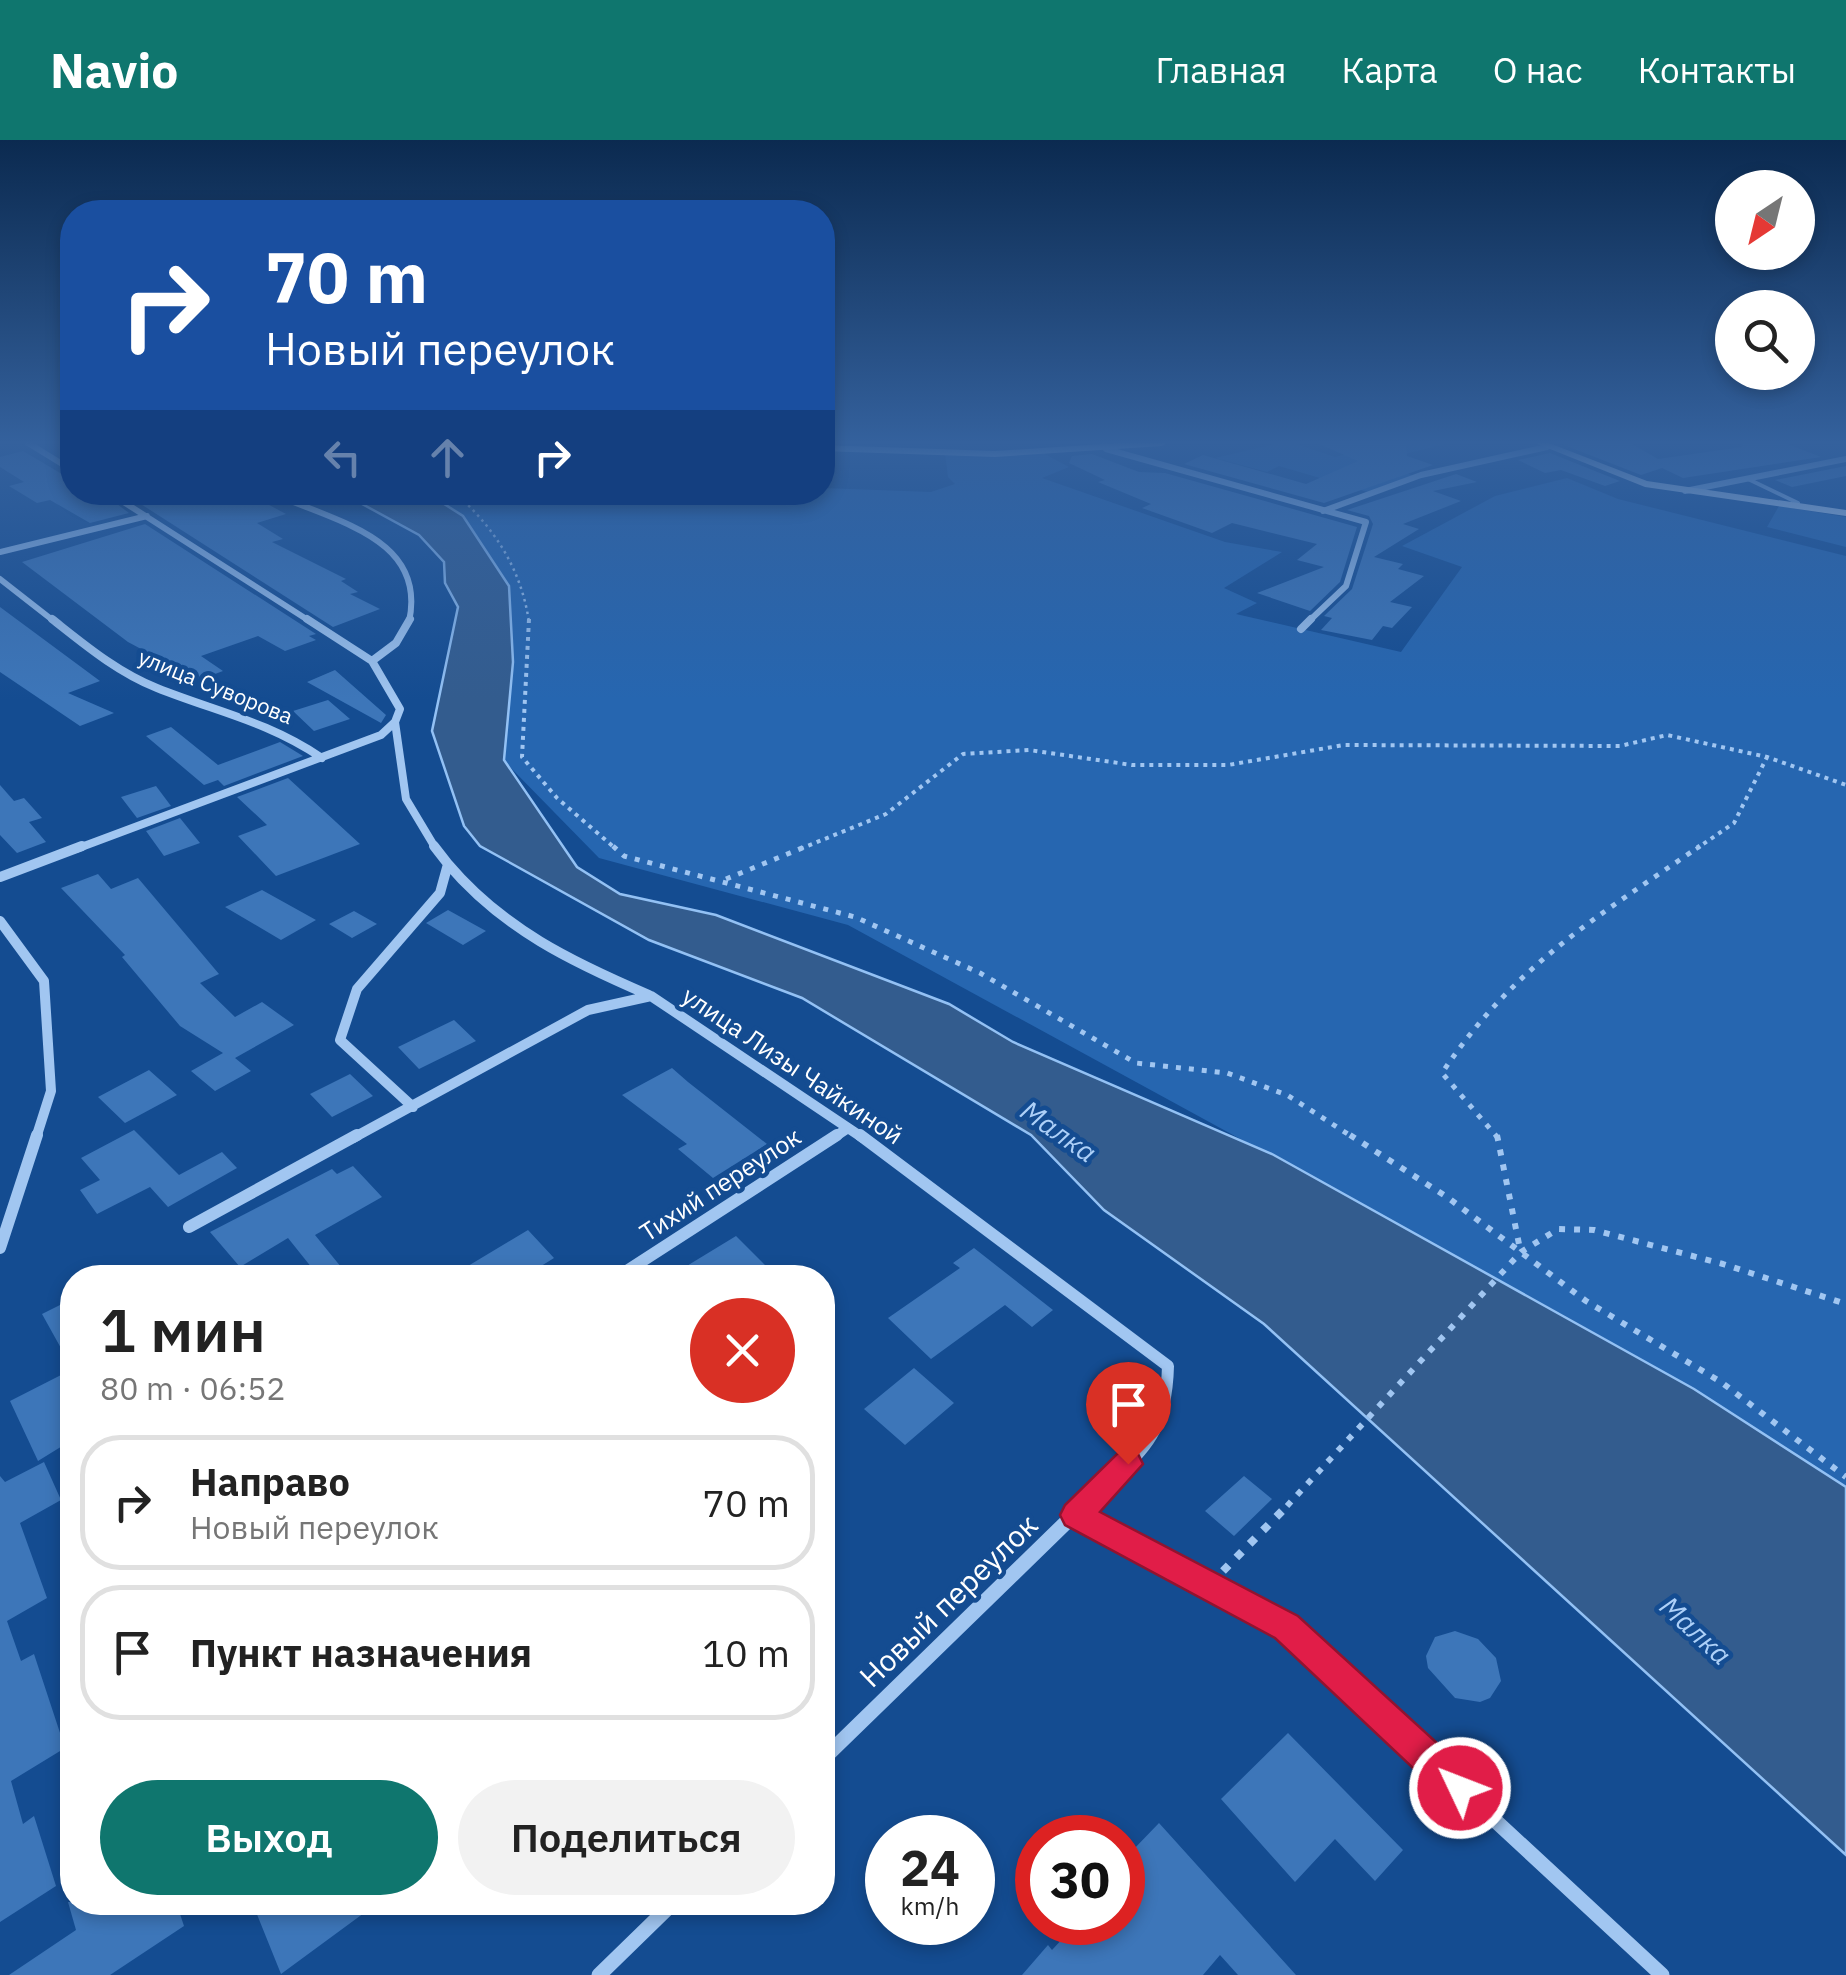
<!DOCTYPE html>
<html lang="ru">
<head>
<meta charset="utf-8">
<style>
	body { margin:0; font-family:"IBM Plex Sans",sans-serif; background:#f2f2f2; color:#222; height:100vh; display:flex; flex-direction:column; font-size:38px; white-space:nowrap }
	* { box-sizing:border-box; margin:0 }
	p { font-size:32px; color:#767676 }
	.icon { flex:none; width:55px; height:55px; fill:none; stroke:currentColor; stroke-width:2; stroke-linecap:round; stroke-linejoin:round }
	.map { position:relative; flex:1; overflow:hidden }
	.drawer { position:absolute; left:60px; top:1125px; width:775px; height:650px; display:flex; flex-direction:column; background:#fff; border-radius:40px; box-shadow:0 5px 15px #0003 }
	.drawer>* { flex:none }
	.top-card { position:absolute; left:60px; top:60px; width:775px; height:305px; border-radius:40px; box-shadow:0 5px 15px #0003; background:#1a4fa0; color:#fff; overflow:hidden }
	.needle { width:65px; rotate:215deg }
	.buttons { position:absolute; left:1715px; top:30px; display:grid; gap:20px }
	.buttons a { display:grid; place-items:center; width:100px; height:100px; border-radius:50%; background:#fff; box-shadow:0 5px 15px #0003; font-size:50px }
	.speed { position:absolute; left:865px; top:1675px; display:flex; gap:20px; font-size:50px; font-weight:700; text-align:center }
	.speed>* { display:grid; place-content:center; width:130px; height:130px; border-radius:50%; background:#fff; box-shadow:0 5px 15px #0003; line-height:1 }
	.speed small { font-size:25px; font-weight:400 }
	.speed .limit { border:15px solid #d22; background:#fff; color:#111 }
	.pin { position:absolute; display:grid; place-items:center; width:85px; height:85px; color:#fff; margin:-102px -42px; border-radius:50% 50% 50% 0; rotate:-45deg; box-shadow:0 0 10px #0007 }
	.pin .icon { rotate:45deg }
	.me { position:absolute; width:110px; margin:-55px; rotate:313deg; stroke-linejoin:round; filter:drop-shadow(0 0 8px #0008) }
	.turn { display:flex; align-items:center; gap:35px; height:210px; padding:0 40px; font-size:45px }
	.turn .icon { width:130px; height:130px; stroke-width:2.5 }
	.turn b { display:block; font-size:70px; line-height:85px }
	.lanes { display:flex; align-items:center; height:95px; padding:0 40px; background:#0003; justify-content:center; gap:50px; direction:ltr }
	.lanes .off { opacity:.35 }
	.round { display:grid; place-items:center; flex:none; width:105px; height:105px; border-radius:52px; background:#f2f2f2 }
	.head { display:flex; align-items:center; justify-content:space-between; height:170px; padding:0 40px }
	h1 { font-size:60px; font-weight:600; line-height:75px }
	.cta { display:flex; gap:20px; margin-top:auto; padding:20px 40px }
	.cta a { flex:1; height:115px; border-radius:60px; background:#0f766e; color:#fff; font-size:40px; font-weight:600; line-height:115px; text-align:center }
	.cta a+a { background:#f2f2f2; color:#222 }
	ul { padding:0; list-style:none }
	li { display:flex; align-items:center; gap:30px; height:135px; margin:0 20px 15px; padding:0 20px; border:5px solid #e0e0e0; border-radius:40px }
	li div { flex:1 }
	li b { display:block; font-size:38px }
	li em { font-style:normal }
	header { display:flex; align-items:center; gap:60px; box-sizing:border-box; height:140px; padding:0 50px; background:#0f766e; color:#fff }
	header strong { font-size:48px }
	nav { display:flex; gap:55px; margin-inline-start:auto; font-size:35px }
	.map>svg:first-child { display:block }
	.green { fill:#2666b0 }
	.water { fill:#335c8e; stroke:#93c1f4; stroke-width:2.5 }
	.building { fill:#3d76b9 }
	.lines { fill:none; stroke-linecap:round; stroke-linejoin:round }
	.path-far4 { stroke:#a1c6f1; stroke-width:2.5; stroke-dasharray:2.5 4; stroke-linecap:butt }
	.path-far3 { stroke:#a1c6f1; stroke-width:4; stroke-dasharray:4 5; stroke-linecap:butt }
	.path-far2 { stroke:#a1c6f1; stroke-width:5; stroke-dasharray:5 8; stroke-linecap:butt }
	.path-far1 { stroke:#a1c6f1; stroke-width:6; stroke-dasharray:6 9; stroke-linecap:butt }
	.path { stroke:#a1c6f1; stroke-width:8; stroke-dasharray:8 11; stroke-linecap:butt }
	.lane { stroke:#a1c6f1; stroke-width:4 }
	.street-far4 { stroke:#a1c6f1; stroke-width:6 }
	.street-far3 { stroke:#a1c6f1; stroke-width:8 }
	.street-far2 { stroke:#a1c6f1; stroke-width:10 }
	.street-far1 { stroke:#a1c6f1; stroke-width:12 }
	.street { stroke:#a1c6f1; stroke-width:15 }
	.secondary { fill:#cfe3fc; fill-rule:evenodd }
	.route { fill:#e11d48; stroke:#92132f; stroke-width:2.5 }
	.labels { text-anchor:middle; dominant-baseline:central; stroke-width:9; stroke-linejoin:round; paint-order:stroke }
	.far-street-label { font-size:22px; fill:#fff; stroke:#144c91 }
	.street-label { font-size:25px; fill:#fff; stroke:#144c91 }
	.water-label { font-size:28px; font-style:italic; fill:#add0f8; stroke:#144c91 }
	.near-street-label { font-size:30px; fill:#fff; stroke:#144c91 }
</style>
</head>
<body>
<header>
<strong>Navio</strong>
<nav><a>Главная</a><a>Карта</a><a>О нас</a><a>Контакты</a></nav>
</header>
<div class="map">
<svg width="1846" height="1835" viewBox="0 0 1846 1835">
	<rect width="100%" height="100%" fill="#144c91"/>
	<!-- green -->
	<path class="green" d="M1279,303H1293L1335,317L1381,305L1377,303H1449L1381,320L1415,337L1371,353L1279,326L1267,332L1215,318Z
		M1041,312L1069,327L1042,338L1225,402L1282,412L1224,448L1257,463L1236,474L1401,512L1462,427L1402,406L1495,356L1567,338L1618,359L1846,416V1347L1694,1249L1567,1177L848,785L599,718L503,620L513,522L509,447L427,353L748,363L769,358L642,353L822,352L823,348L931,352L955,344L948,337L945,313Z
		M1779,366L1846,377V407L1767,387Z"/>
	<!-- water -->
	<path class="water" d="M342,353H427L463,376L509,446L513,522L504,620L577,727L620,754L716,775L949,864L1013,902L1272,1014L1694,1249L1846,1347V1715L1264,1184L1104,1070L1031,995L802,858L649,800L480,706L464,686L432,591L458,467L445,443L444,422L419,395Z"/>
	<!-- building -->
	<path class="building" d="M1317,303H1406L1407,316L1433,325L1324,363L1184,324L1203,315L1306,344L1358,321Z
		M1581,303L1632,304L1658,319L1742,307L1743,303H1785L1821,317L1683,338L1662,328L1641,335L1564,305Z
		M23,311L72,340V352H101L129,373L90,383L50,360L37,363L9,346L24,342L0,327V317Z
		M1550,313L1620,341L1605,346L1561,330L1545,333L1518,320Z
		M1092,314L1139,332L1165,333L1357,387L1340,442L1310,471L1257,453L1324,427L1297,420L1317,404L1232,383L1212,393L1142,368L1151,364L1098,342L1105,340L1069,323L1072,316Z
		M1846,326V336L1792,347L1775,340Z
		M1456,334L1477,342L1433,351L1461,361L1403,384L1419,389L1374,417L1403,424L1398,429L1424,436L1390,462L1412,467L1392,488L1383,486L1372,500L1321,490L1332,478L1324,476L1352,449L1373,384L1369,376L1347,370Z
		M122,352H245L286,374L257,383L283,399L272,402L346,439L341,441L358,452L350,454L380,469L333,487Z
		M145,384L316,494L309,496L316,500L285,511L258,496L201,516L223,531L199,540L128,502L22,422Z
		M0,467L100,541L68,553L114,573L80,586L0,532Z
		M335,530L386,575L381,583L307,542Z
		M328,560L350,579L314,591L293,571Z
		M171,587L218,625L280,602L303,616L224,646L218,640L204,645L146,596Z
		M288,638L360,704L276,736L238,696L267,685L237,657Z
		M0,645L14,661L24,658L42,678L29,682L46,702L17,713L0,695Z
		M156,646L171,666L137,678L121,657Z
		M180,678L200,703L164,716L146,691Z
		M98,734L111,749L138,738L219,834L200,843L235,877L262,862L294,885L235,918L251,931L215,951L191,931L223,913L180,886L122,817L125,815L61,748Z
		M262,750L316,780L281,800L225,767Z
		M448,770L486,791L463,805L426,783Z
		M354,771L377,784L352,798L329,784Z
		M454,880L476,901L419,929L398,907Z
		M672,928L688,942L767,1004L713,1038L678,1009L687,1004L622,955Z
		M149,930L177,955L125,983L98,957Z
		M350,934L373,956L332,977L310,954Z
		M134,990L179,1035L222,1012L237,1028L168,1067L150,1047L97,1074L80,1050L100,1040L81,1018Z
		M353,1026L382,1057L315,1095L350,1138H320L288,1098L240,1127L210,1092L332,1029L337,1034Z
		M528,1090L554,1118L522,1138H448Z
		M736,1096L778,1138H671L690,1124Z
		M974,1108L1053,1170L1032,1187L1005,1165L931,1219L888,1178L960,1128L953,1123Z
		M72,1159V1228L42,1174Z
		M914,1228L954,1263L905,1305L864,1269Z
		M63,1234L72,1253V1300L38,1321L10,1261Z
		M44,1322L61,1360L20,1383L47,1458L7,1481L21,1521L34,1514L65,1608L11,1641L23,1684L34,1676L56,1746L0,1782V1336L5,1342Z
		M1244,1336L1272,1359L1234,1396L1205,1371Z
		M1455,1491L1478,1499L1496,1518L1501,1541L1490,1558L1480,1562L1455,1558L1428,1528L1426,1516L1435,1497Z
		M1288,1593L1403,1710L1375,1741L1335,1699L1295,1742L1221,1659Z
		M1159,1683L1296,1835H1238L1220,1815L1203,1835H1022L1048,1805L1052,1810L1078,1782H1122V1736L1138,1720L1131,1712Z
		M68,1762H176L184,1786L110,1835H9L76,1790Z
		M252,1762H379L281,1834Z"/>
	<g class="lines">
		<!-- path-far4 -->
		<path class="path-far4" d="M454,352C494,387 521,428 529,482"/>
		<!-- path-far3 -->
		<path class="path-far3" d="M529,479L522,617L557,658L616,709
			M800,709L886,674L963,614L1029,610L1132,625H1228L1344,605L1620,606L1667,595L1767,617L1846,645
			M1696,709L1734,683L1767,617"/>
		<!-- path-far2 -->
		<path class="path-far2" d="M613,706L624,716L855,777L980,833L1136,923L1227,933L1287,955L1354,998
			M726,739L807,706
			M1498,998L1442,933C1513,826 1597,777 1700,706"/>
		<!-- path-far1 -->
		<path class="path-far1" d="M1350,995L1447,1057L1586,1161L1721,1242L1846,1337
			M1497,995L1520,1109
			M1287,1366L1521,1112L1558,1089L1594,1090L1723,1124L1846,1164"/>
		<!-- path -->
		<path class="path" d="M1223,1431L1289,1364"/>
		<!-- lane -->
		<path class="lane" d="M1746,338L1798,363"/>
		<!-- street-far4 -->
		<path class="street-far4" d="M28,303L72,330
			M1103,303L1106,309L1366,382L1346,446L1308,482
			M1685,351L1846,319
			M108,352L311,482
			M271,352C329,381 428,395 409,482
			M1323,371L1421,335L1547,307
			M0,412L147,376
			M0,439L55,482"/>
		<!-- street-far3 -->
		<path class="street-far3" d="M52,479C85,505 117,532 157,548C217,572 267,581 322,618
			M1301,489L1311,479
			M372,521L396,503L410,479
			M395,582L406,659L436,709
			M76,709L381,595L395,582L400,569L372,521L307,479"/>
		<!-- street-far2 -->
		<path class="street-far2" d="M448,724C503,789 572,822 649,855
			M0,737L82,706
			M0,781L44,841L51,951L36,998
			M413,967L340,900L357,849L440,753L448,724L434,706
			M353,998L588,870L651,856L863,998
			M833,998L848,988"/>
		<!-- street-far1 -->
		<path class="street-far1" d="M860,995L1168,1226C1166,1304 1135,1315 1083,1366
			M189,1087L357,995
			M0,1108L37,995
			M616,1138L837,995"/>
		<!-- street -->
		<path class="street" d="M1076,1375L1286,1487L1662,1835
			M822,1620L1085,1364
			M599,1835L674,1762"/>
		<!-- secondary -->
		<path class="secondary" d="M1118,303H1167L1162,306L995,317L822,311V305L995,311Z
			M1535,303H1549L1647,341L1846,370V376L1645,347Z"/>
	</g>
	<!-- sky -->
	<linearGradient id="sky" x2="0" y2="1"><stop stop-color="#0b2a50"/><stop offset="0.54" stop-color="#34619d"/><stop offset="1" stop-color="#34619d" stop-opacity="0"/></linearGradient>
	<rect width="1846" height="560" fill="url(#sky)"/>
	<!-- route -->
	<path class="route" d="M1128,1310L1138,1314L1143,1324L1100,1372L1298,1476L1472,1635L1478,1648L1472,1660L1460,1665L1447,1660L1275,1498L1065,1385L1060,1375L1065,1365L1117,1314Z"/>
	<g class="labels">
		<!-- far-street labels -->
		<g class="far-street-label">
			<text transform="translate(216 546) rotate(22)">улица Суворова</text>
		</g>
		<!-- street labels -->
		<g class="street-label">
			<text transform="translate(793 925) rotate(34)">улица Лизы Чайкиной</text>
			<text transform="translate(720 1044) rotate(-33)">Тихий переулок</text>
		</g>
		<!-- water labels -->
		<g class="water-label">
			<text transform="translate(1059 991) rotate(35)">Малка</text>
			<text transform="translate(1696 1490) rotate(43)">Малка</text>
		</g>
		<!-- near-street labels -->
		<g class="near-street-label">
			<text transform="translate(948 1460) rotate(-44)">Новый переулок</text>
		</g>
	</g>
</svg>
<div class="buttons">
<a><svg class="needle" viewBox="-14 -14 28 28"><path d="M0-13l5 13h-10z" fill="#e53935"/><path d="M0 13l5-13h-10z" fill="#767676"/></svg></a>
<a><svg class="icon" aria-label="search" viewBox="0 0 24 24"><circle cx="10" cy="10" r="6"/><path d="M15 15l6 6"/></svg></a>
</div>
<div class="speed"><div>24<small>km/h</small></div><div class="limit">30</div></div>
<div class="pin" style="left:1128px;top:1324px;background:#d93025"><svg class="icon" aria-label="arrive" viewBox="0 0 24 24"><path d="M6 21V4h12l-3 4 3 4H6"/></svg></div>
<svg class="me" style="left:1460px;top:1648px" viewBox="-20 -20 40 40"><circle r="17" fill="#e11d48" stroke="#fff" stroke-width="3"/><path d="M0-11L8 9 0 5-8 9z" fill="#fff"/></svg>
<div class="top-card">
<div class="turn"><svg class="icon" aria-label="right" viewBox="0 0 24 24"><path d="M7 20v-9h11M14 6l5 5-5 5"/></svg><div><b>70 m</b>Новый переулок</div></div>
<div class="lanes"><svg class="icon off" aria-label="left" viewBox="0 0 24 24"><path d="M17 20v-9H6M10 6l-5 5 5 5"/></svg><svg class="icon off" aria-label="ahead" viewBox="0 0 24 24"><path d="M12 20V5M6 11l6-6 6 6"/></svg><svg class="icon" aria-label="right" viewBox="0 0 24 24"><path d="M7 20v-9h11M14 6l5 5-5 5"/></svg></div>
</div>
<section class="drawer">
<div class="head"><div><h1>1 мин</h1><p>80 m · 06:52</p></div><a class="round" style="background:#d93025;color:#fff"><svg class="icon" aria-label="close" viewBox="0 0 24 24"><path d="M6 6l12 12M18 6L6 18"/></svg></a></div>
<ul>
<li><svg class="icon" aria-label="right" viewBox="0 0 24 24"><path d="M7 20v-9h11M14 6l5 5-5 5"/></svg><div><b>Направо</b><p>Новый переулок</p></div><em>70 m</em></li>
<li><svg class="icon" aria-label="arrive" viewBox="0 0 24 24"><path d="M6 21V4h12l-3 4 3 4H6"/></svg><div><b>Пункт назначения</b></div><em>10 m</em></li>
</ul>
<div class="cta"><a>Выход</a><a>Поделиться</a></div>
</section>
</div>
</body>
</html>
